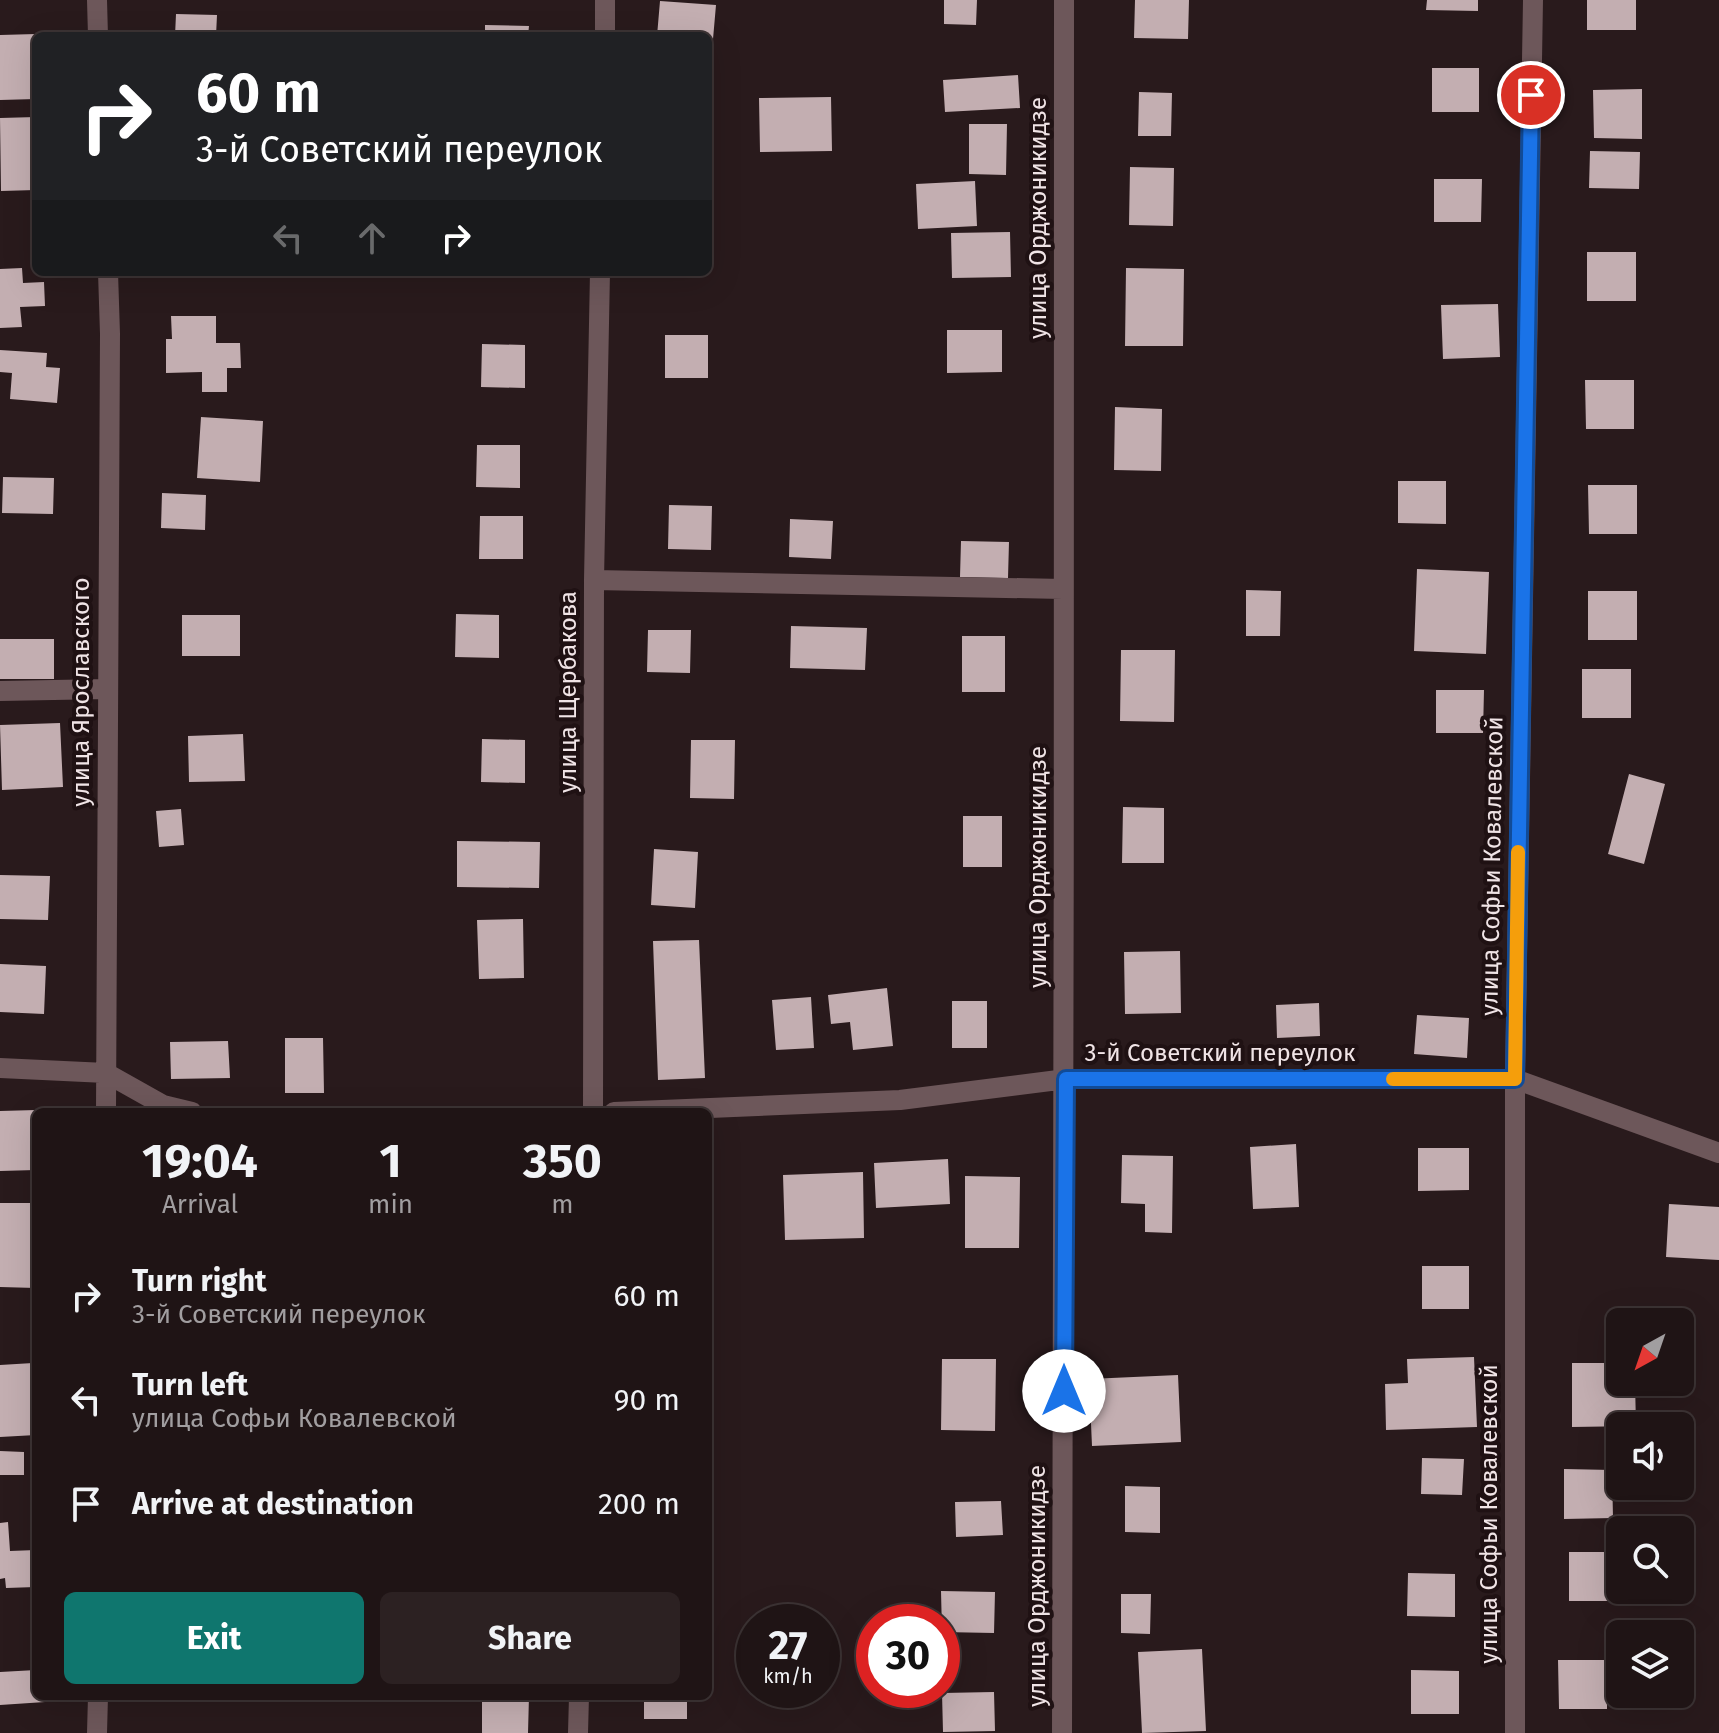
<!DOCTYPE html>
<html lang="en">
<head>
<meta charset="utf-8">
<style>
	body { margin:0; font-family:"Fira Sans",sans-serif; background:#2c2122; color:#f1f3f6; height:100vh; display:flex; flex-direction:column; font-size:30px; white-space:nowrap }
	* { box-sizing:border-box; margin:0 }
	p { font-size:26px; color:#a19ea0 }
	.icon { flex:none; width:44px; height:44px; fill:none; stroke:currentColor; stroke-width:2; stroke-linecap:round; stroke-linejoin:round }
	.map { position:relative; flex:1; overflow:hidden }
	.drawer { position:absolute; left:32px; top:1108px; width:680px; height:592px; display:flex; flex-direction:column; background:#1f1415; border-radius:12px; box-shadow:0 8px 32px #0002,0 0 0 2px #3c3334 }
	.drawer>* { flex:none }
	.hud { position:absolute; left:32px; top:32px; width:680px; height:244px; border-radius:12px; box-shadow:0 8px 32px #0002,0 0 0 2px #3c3334; background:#202124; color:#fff; overflow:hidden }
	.needle { width:52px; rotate:220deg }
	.buttons { position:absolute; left:1606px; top:1308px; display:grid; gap:16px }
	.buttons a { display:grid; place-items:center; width:88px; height:88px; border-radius:12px; background:#1f1415; box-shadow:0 8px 32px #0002,0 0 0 2px #3c3334; font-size:40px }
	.speed { position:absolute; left:736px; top:1604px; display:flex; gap:16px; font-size:40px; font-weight:700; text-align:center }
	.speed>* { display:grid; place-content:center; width:104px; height:104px; border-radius:50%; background:#1f1415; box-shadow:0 8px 32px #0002,0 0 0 2px #3c3334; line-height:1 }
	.speed small { font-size:20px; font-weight:400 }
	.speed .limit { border:12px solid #d22; background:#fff; color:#111 }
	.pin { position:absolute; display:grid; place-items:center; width:68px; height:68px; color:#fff; margin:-34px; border:4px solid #fff; border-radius:50%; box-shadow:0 2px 8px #0007 }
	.me { position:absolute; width:88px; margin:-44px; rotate:0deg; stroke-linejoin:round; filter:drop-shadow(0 0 6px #0008) }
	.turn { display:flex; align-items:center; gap:28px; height:168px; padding:0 32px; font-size:36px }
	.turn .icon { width:104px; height:104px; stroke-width:2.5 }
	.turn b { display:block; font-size:56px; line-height:68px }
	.lanes { display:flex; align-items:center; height:76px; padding:0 32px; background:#0003; justify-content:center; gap:40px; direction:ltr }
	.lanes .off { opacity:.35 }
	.eta { display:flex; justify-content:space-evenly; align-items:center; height:136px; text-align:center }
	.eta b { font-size:48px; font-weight:700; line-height:56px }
	.action { display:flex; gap:16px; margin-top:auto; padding:16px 32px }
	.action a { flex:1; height:92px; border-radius:12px; background:#0f766e; color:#fff; font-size:32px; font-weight:700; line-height:92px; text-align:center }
	.action a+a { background:#2c2122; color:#f1f3f6 }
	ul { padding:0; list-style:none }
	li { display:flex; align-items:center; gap:24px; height:104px; padding:0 32px }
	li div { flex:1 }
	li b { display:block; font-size:30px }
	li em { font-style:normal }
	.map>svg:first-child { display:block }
	.building { fill:#c3aeb1 }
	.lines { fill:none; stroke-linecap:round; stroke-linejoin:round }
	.street { stroke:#6d575a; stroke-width:20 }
	.route-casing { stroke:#114b97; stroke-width:20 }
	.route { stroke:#1a73e8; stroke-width:14 }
	.slow { stroke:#f59e0b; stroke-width:14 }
	.labels { text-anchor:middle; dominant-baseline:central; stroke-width:8; stroke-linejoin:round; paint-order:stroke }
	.street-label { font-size:24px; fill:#f0e4e6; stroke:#1f1113 }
</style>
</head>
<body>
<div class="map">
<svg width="1719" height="1733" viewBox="0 0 1719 1733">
	<rect width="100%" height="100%" fill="#291a1c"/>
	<!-- building -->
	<path class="building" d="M944,0H977L976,25L944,24Z
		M1135,0H1189L1188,39L1134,38Z
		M1427,0H1478V11L1426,10Z
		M1587,0H1636V30H1587Z
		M660,1L716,5L711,62H708V36H657Z
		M176,14L217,15L216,36H175Z
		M485,25L529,26L528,36H485Z
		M36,34V99L0,100V35Z
		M1432,68H1479V112H1432Z
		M1018,75L1020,108L945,112L943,80Z
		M1642,89V139L1594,138L1593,90Z
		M1139,92L1172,93L1171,136H1138Z
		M831,97L832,151L760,152L759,98Z
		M36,117V190L1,191L0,118Z
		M969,124H1007L1006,175L969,174Z
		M1590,151L1640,152L1639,189L1589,188Z
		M1130,167L1174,168L1173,226L1129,225Z
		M1434,179H1482L1481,222H1434Z
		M975,181L977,226L918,229L916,184Z
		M708,206H712V249H708Z
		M1010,232L1011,277L952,278L951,233Z
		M1587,252H1636V301H1587Z
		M22,268L23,283L44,282L45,306L20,307L22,327L0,328V269Z
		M1126,268L1184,269L1183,346H1125Z
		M1498,304L1500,357L1443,359L1441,305Z
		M171,316H216V343H240L241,368H227V392H202V372L166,373V339H172Z
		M947,330H1002V372L947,373Z
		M665,335H708V378H665Z
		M482,344L525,345V388L481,387Z
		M0,350L47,353L46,367L60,368L57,403L10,399L12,373L0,372Z
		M1585,380H1634V429H1586Z
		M1115,407L1162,409L1161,471L1114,470Z
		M201,417L263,421L260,482L197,478Z
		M477,445H520V488L476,487Z
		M3,477L54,478L53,514L2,513Z
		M1398,481H1446V524L1398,523Z
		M1588,485H1637V534H1589Z
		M162,493L206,495L205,530L161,528Z
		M669,505L712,506L711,550L668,549Z
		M480,516H523V559H479Z
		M790,519L833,521L831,559L789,557Z
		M961,541L1009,542L1008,578L960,577Z
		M1417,569L1489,572L1486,654L1414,651Z
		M1246,590L1281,591L1280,636H1246Z
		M1588,591H1637V640H1588Z
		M456,614L499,615V658L455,657Z
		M182,615H240V656H182Z
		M791,626L867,628L865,670L790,668Z
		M648,630H691L690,673L647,672Z
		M962,636H1005V692H962Z
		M0,639H54V679H0Z
		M1121,650H1175L1174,722L1120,721Z
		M1582,669H1631V718H1582Z
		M1436,690H1484L1483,733H1436Z
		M60,723L63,787L2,790L0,725Z
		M243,734L245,781L189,782L188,736Z
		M482,739L525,740V783L481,782Z
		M691,740H735L734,799L690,798Z
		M1629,774L1665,784L1644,864L1608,854Z
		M1123,807L1164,808V863H1122Z
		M181,809L184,845L159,847L156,811Z
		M963,816H1002V867H963Z
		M457,841L540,842L539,888L457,887Z
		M654,849L698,852L695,908L651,905Z
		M0,875L50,876L48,920L0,919Z
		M523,919L524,978L479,979L477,920Z
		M699,940L705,1078L658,1080L653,941Z
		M1180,951L1181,1013L1125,1014L1124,952Z
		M0,964L46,966L44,1014L0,1012Z
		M887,988L893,1046L853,1050L850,1022L831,1024L828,995Z
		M811,997L814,1048L776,1050L772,1000Z
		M952,1001H987V1048H952Z
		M1319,1003L1320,1036L1277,1038L1276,1005Z
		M1417,1015L1469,1018L1467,1058L1414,1054Z
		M285,1038H323L324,1093H285Z
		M228,1041L230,1078L171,1079L170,1042Z
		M36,1110V1170L0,1171V1111Z
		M1296,1144L1299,1207L1253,1209L1250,1147Z
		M1418,1148H1469V1190L1418,1191Z
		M1122,1155L1173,1156L1172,1233L1145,1232V1204L1121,1203Z
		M948,1159L950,1204L876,1208L874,1163Z
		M863,1172L864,1238L785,1240L783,1175Z
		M965,1176L1020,1177L1019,1248H965Z
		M0,1203H36V1288L0,1287Z
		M1669,1204L1719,1207V1260L1666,1257Z
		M1422,1266H1469V1309H1422Z
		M1474,1357L1477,1427L1386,1430L1385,1384L1408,1383L1407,1359Z
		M942,1359H996L995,1431L941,1430Z
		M33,1363L36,1435L0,1437V1365Z
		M1572,1363H1620V1382H1635L1636,1426L1572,1427Z
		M1178,1375L1181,1442L1092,1446L1089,1379Z
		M0,1451L24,1452V1475H0Z
		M1422,1458L1464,1459L1462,1495L1421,1494Z
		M1564,1469L1612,1470L1613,1518L1564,1519Z
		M1125,1486L1160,1487V1533L1125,1532Z
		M1001,1501L1003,1535L956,1537L955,1502Z
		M8,1522L10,1551L36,1550V1587L6,1588L5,1578L0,1579V1523Z
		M1569,1552H1618V1601H1569Z
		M1408,1573L1455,1574V1617L1407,1616Z
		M941,1591L995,1592L994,1633L942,1632Z
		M1121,1594H1151L1150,1634L1121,1633Z
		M1202,1649L1206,1731L1142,1733L1138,1652Z
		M1558,1660H1607V1709H1559Z
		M36,1670V1696H44L45,1702L0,1705V1672Z
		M1411,1670L1459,1671V1714H1411Z
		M994,1692L995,1731L943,1732L942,1693Z
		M482,1696H529L528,1733H482Z
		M644,1696H687V1719H644Z"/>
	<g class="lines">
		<!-- street -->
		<path class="street" d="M97,0L98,36
			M605,36V0
			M594,580L1063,589
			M0,691L107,689
			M0,1068L106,1073L163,1105L192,1112
			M106,1112L110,334L108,272
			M593,1112L594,580L600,272
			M614,1112L900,1100L1066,1079H1515L1719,1153
			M97,1733L98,1696
			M578,1733L579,1696
			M1062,1733C1065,1155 1063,578 1064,0
			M1515,1733V1079L1533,0"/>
	</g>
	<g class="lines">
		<!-- route casing -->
		<g class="route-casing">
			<path id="route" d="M1064,1391L1066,1079H1515L1531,95"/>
		</g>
		<!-- route -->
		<use href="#route" class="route"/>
		<!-- slow -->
		<path class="slow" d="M1393,1079H1515L1518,852"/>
	</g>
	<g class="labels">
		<!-- street labels -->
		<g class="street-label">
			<text transform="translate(1038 218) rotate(-90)">улица Орджоникидзе</text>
			<text transform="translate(81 692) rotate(-90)">улица Ярославского</text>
			<text transform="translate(568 692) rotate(-90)">улица Щербакова</text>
			<text transform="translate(1492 866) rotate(-89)">улица Софьи Ковалевской</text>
			<text transform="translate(1038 867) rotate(-90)">улица Орджоникидзе</text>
			<text x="1220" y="1053">3-й Советский переулок</text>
			<text transform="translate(1489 1514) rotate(-90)">улица Софьи Ковалевской</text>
			<text transform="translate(1037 1586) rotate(-90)">улица Орджоникидзе</text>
		</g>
	</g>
</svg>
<div class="buttons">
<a><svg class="needle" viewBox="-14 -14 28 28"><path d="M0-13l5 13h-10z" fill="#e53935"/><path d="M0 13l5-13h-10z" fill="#a19ea0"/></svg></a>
<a><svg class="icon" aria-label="sound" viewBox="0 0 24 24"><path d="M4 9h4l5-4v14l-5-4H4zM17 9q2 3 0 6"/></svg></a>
<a><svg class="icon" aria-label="search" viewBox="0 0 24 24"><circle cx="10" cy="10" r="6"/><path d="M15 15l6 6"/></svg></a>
<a><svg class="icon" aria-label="layers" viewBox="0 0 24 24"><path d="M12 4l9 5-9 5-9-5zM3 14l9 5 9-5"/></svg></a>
</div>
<div class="speed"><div>27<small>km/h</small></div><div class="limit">30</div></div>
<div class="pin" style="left:1531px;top:95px;background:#d93025"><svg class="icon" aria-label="arrive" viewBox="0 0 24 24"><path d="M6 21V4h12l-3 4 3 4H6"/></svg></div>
<svg class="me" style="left:1064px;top:1391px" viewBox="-20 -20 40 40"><circle r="19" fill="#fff"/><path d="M0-13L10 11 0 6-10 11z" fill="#1a73e8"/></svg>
<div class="hud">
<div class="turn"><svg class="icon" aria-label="right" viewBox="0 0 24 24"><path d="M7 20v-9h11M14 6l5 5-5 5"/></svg><div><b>60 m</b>3-й Советский переулок</div></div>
<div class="lanes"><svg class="icon off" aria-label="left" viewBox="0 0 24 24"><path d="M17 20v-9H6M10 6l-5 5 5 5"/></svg><svg class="icon off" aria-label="ahead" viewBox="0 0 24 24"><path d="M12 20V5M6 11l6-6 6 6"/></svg><svg class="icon" aria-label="right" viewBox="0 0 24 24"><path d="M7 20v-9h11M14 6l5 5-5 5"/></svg></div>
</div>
<section class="drawer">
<div class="eta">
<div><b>19:04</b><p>Arrival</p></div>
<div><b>1</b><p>min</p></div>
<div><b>350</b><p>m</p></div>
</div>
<ul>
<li><svg class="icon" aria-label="right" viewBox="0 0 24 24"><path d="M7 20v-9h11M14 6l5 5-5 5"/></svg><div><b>Turn right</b><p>3-й Советский переулок</p></div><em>60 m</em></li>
<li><svg class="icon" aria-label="left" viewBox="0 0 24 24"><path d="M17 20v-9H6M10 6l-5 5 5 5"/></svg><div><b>Turn left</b><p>улица Софьи Ковалевской</p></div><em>90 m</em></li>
<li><svg class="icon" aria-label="arrive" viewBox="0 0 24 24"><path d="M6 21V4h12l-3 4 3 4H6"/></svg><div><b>Arrive at destination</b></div><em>200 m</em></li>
</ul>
<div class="action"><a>Exit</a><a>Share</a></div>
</section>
</div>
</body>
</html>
